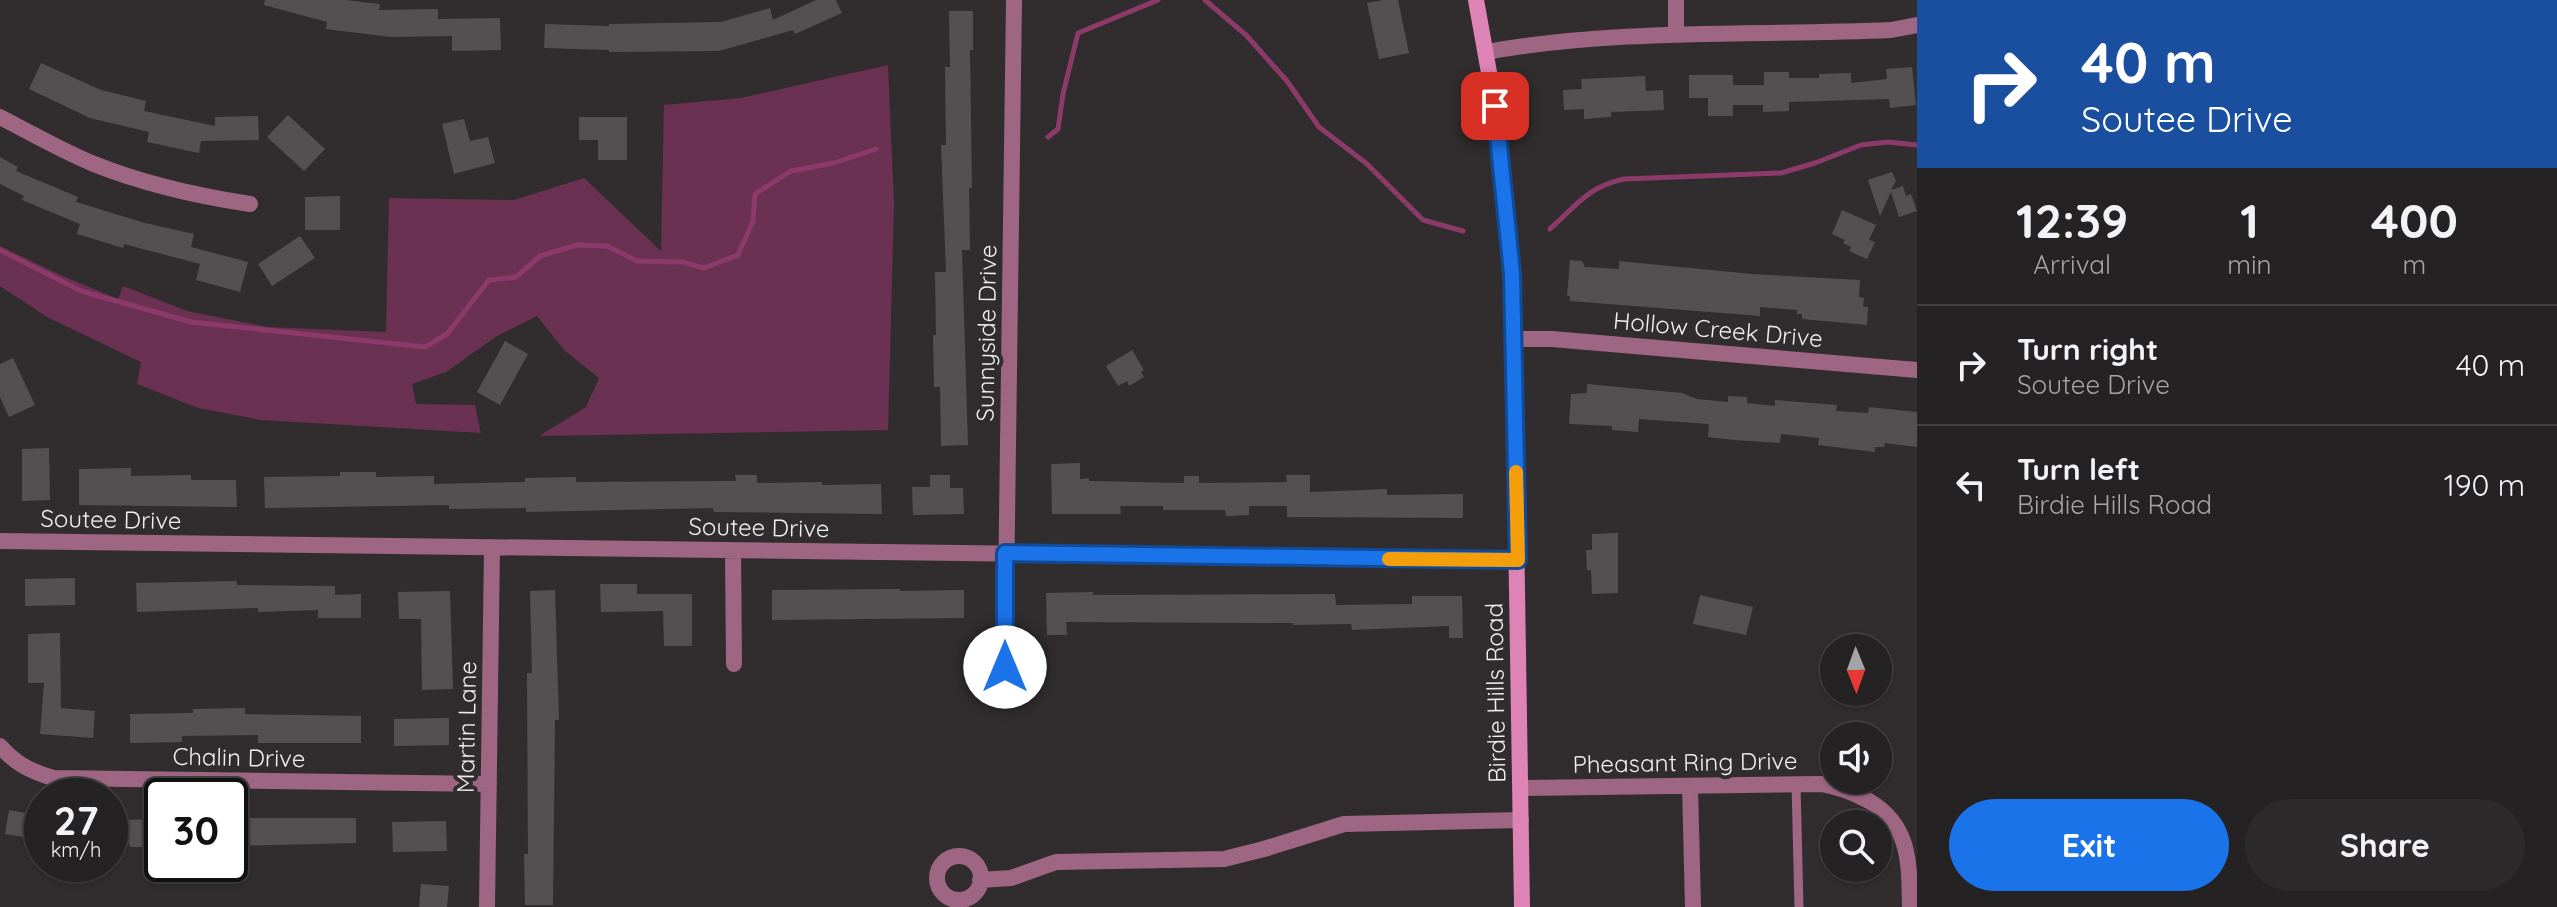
<!DOCTYPE html>
<html lang="en">
<head>
<meta charset="utf-8">
<style>
	body { margin:0; font-family:Quicksand,sans-serif; background:#2d2a2b; color:#f1f3f6; height:100vh; display:flex; flex-direction:column; font-size:30px; white-space:nowrap }
	* { box-sizing:border-box; margin:0 }
	p { font-size:26px; color:#a3a4a6 }
	.icon { flex:none; width:44px; height:44px; fill:none; stroke:currentColor; stroke-width:2; stroke-linecap:round; stroke-linejoin:round }
	.map { position:relative; flex:1; overflow:hidden }
	.sheet { display:flex; flex-direction:column; background:#252223; width:640px }
	.sheet>* { flex:none }
	.guide { background:#1a4fa0; color:#fff; overflow:hidden }
	.needle { width:52px; rotate:179deg }
	.fabs { position:absolute; left:1820px; top:634px; display:grid; gap:16px }
	.fabs a { display:grid; place-items:center; width:72px; height:72px; border-radius:50%; background:#252223; box-shadow:0 2px 6px #0004,0 0 0 2px #423f41; font-size:40px }
	.speed { position:absolute; left:24px; top:778px; display:flex; gap:16px; font-size:40px; font-weight:700; text-align:center }
	.speed>* { display:grid; place-content:center; width:104px; height:104px; border-radius:50%; background:#252223; box-shadow:0 2px 6px #0004,0 0 0 2px #423f41; line-height:1 }
	.speed small { font-size:20px; font-weight:400 }
	.speed .limit { border:4px solid #111; border-radius:12px; background:#fff; color:#111 }
	.pin { position:absolute; display:grid; place-items:center; width:68px; height:68px; color:#fff; margin:-34px; border-radius:16px; box-shadow:0 4px 12px #0006 }
	.me { position:absolute; width:88px; margin:-44px; rotate:0deg; stroke-linejoin:round; filter:drop-shadow(0 0 6px #0008) }
	.turn { display:flex; align-items:center; gap:28px; height:168px; padding:0 32px; font-size:36px }
	.turn .icon { width:104px; height:104px; stroke-width:2.5 }
	.turn b { display:block; font-size:56px; line-height:68px }
	.eta { display:flex; justify-content:space-evenly; align-items:center; height:136px; text-align:center }
	.eta b { font-size:48px; font-weight:700; line-height:56px }
	.cta { display:flex; gap:16px; margin-top:auto; padding:16px 32px }
	.cta a { flex:1; height:92px; border-radius:48px; background:#1a73e8; color:#fff; font-size:32px; font-weight:700; line-height:92px; text-align:center }
	.cta a+a { background:#2d2a2b; color:#f1f3f6 }
	ul { padding:0; list-style:none }
	li { display:flex; align-items:center; gap:24px; height:120px; padding:0 32px; border-top:2px solid #423f41 }
	li div { flex:1 }
	li b { display:block; font-size:30px }
	li em { font-style:normal }
	main { display:flex; flex:1; min-height:0 }
	.map>svg:first-child { display:block }
	.green { fill:#6a3152 }
	.lines { fill:none; stroke-linecap:round; stroke-linejoin:round }
	.stream { stroke:#8c3a6a; stroke-width:5 }
	.building { fill:#545052 }
	.service { stroke:#9f6684; stroke-width:9 }
	.minor { stroke:#9f6684; stroke-width:16 }
	.secondary { stroke:#de83b5; stroke-width:16 }
	.route-casing { stroke:#114b97; stroke-width:20 }
	.route { stroke:#1a73e8; stroke-width:14 }
	.slow { stroke:#f59e0b; stroke-width:14 }
	.labels { text-anchor:middle; dominant-baseline:central; stroke-width:8; stroke-linejoin:round; paint-order:stroke }
	.street-label { font-size:24px; fill:#efedee; stroke:#312d2f }
</style>
</head>
<body>
<main>
<div class="map">
<svg width="1917" height="907" viewBox="0 0 1917 907">
	<rect width="100%" height="100%" fill="#312d2f"/>
	<!-- green -->
	<path class="green" d="M888,65L894,203L888,430L539,436L586,407L599,378L564,350L537,316L497,336L446,372L412,384L416,404L475,405L481,433L261,420L198,408L137,384L141,362L47,317L0,286V246L58,274L118,299L123,286L187,311L268,327L386,332L389,198L514,200L584,178L661,251L664,105L741,98Z"/>
	<g class="lines">
		<!-- stream -->
		<path class="stream" d="M1205,0L1246,35L1287,81L1319,127L1367,164L1423,220L1463,231
			M1048,137L1058,129L1063,94L1078,33L1158,0
			M1550,229C1576,206 1587,187 1624,179L1781,173L1815,163L1861,145L1888,142L1917,145
			M0,250L81,291L191,322L425,347L447,334L489,280L516,277L540,256L577,245L607,246L637,261L683,262L704,268L738,255L753,221L755,194L791,171L834,163L876,149"/>
	</g>
	<!-- building -->
	<path class="building" d="M265,0H345L380,4L379,10L438,9V19L500,18L501,50L452,51V36L391,37L326,29L327,22L264,5Z
		M816,0H836L842,13L795,34L793,30L719,51L609,52V50L544,48L545,24L609,26V24L721,22L770,8L773,20Z
		M1383,0H1398L1409,53L1379,59L1367,3Z
		M949,11H973V50H970L972,188H969L970,250H962L968,445L941,446L940,387H934L933,335H936L935,272H946L941,145H946L945,67H950Z
		M41,63L101,90L146,101L144,111L215,126V117L258,116L259,140L201,141L199,153L147,142L149,132L90,118L29,89Z
		M1912,67L1916,105L1890,108L1889,99L1789,102V111L1763,112V105H1733V116H1708V98H1689V75H1733V85H1764V72H1789V78H1819V74L1851,73V83L1887,79L1886,69Z
		M1645,76L1646,91L1663,90L1664,110L1611,112V117L1584,119V109L1564,110L1563,90L1582,89L1581,79Z
		M288,115L325,149L304,171L267,137Z
		M579,117H627V160H598V140H579Z
		M464,119L470,141L488,137L495,163L454,174L442,124Z
		M0,157L18,167L16,171L78,197L76,202L145,223L194,234L191,247L248,262L240,292L196,280L200,264L124,244L123,248L77,234L80,224L22,200L24,196L0,184Z
		M1892,172L1896,181L1891,190L1903,186L1906,196L1911,194L1917,211L1899,217L1891,192L1880,216L1868,180Z
		M340,196V230H305V197Z
		M1842,210L1876,225L1869,240L1875,242L1867,259L1849,251L1851,247L1843,243L1845,240L1832,234Z
		M300,236L315,258L272,286L258,264Z
		M1570,260L1582,261L1585,267L1619,269V261L1752,274L1860,280L1859,297L1864,298L1863,307H1868L1867,325L1802,319V314H1797V310L1760,307V316L1570,301V296H1567Z
		M505,341L528,354L500,405L477,392Z
		M1132,350L1144,370L1141,372L1144,377L1129,386L1127,381L1118,386L1106,366Z
		M13,358L35,405L9,417L0,397V364Z
		M1587,384L1682,393L1697,399L1728,402V396L1747,397V403L1775,406V400L1837,405L1836,411L1868,413L1869,407L1917,412V447L1885,443L1884,447H1875V452L1818,445L1819,438L1781,434L1780,443L1734,440L1708,437L1709,424L1639,419L1638,432L1612,430V426L1569,424L1571,394L1587,393Z
		M49,448L50,500L22,501V449Z
		M1080,463V479L1089,478V481L1184,483V476H1199V483L1287,482L1286,475H1310V492L1387,489V495L1463,494V518L1287,517V506H1249V515L1226,516L1225,510H1163V506H1120L1121,514H1052L1051,464Z
		M131,468V476L191,475V480H236L237,507L79,505V469Z
		M340,472H376V477L434,476V484L525,482V478L576,477V482L736,481L735,475H757V483L822,482V485L881,484L882,514L714,512L713,508L526,512V508L449,509V505L265,508L264,477L340,476Z
		M930,475H950V488H963L964,514L913,515L912,487H930Z
		M1618,533V593L1592,594L1591,570H1587L1586,550H1592V534Z
		M75,578V605L25,606V579Z
		M237,581V585L335,586V595L361,594V618H318V610L258,612V608L137,612L136,583Z
		M600,584H637V594H692V646H664L663,611L601,612Z
		M900,589V591L964,590V618L772,620V590Z
		M555,590L559,720H555L553,905H525L524,854H528L527,673H532L530,591Z
		M450,591L453,689L422,690L421,619H399L398,592Z
		M1093,592V595L1335,594L1336,605L1412,604V596H1462L1463,638H1449V626L1352,630L1351,624L1293,625V623L1066,622L1067,635H1047L1046,593Z
		M1700,595L1753,607L1746,635L1693,624Z
		M60,633L61,708L95,711L93,738L40,734L44,683H28V634Z
		M245,708V714L361,716V743H258V735L182,736V742L130,743V714L193,713V709Z
		M449,718V745L394,746V719Z
		M9,810L42,816V840L5,834Z
		M230,818H356V843L230,846Z
		M162,819V847H130L129,843L110,844V820Z
		M446,821L447,851L393,852L392,822Z
		M421,884L449,886L447,907H419Z"/>
	<g class="lines">
		<!-- service -->
		<path class="service" d="M1796,784L1799,907"/>
		<!-- minor -->
		<path class="minor" d="M1676,0V34
			M1486,52C1620,28 1756,36 1891,30L1917,25
			M0,117C31,133 62,151 94,164C144,184 197,196 250,204
			M1514,339H1552L1917,370
			M0,541L1518,560
			M733,551L734,664
			M1005,667L1014,0
			M0,746C16,764 30,771 53,778L489,784
			M1690,786L1693,907
			M1521,788L1822,784C1840,787 1853,792 1869,801C1911,826 1909,863 1910,907
			M937 878a22 22 0 1 1 44 0a22 22 0 1 1-44 0Z
			M980,880L1011,878L1056,862L1224,859L1264,849L1344,824L1521,820
			M487,907L492,548"/>
		<!-- secondary -->
		<path class="secondary" d="M1476,0L1495,106L1512,274L1522,907"/>
	</g>
	<g class="lines">
		<!-- route casing -->
		<g class="route-casing">
			<path id="route" d="M1005,667V553L1518,560L1512,274L1495,106"/>
		</g>
		<!-- route -->
		<use href="#route" class="route"/>
		<!-- slow -->
		<path class="slow" d="M1389,559L1518,560L1516,472"/>
	</g>
	<g class="labels">
		<!-- street labels -->
		<g class="street-label">
			<text transform="translate(1718 329) rotate(5)">Hollow Creek Drive</text>
			<text transform="translate(986 333) rotate(-89)">Sunnyside Drive</text>
			<text transform="translate(111 519) rotate(1)">Soutee Drive</text>
			<text transform="translate(759 527) rotate(1)">Soutee Drive</text>
			<text transform="translate(1495 693) rotate(-91)">Birdie Hills Road</text>
			<text transform="translate(466 727) rotate(-89)">Martin Lane</text>
			<text transform="translate(239 757) rotate(1)">Chalin Drive</text>
			<text transform="translate(1685 762) rotate(-1)">Pheasant Ring Drive</text>
		</g>
	</g>
</svg>
<div class="fabs">
<a><svg class="needle" viewBox="-14 -14 28 28"><path d="M0-13l5 13h-10z" fill="#e53935"/><path d="M0 13l5-13h-10z" fill="#a3a4a6"/></svg></a>
<a><svg class="icon" aria-label="sound" viewBox="0 0 24 24"><path d="M4 9h4l5-4v14l-5-4H4zM17 9q2 3 0 6"/></svg></a>
<a><svg class="icon" aria-label="search" viewBox="0 0 24 24"><circle cx="10" cy="10" r="6"/><path d="M15 15l6 6"/></svg></a>
</div>
<div class="speed"><div>27<small>km/h</small></div><div class="limit">30</div></div>
<div class="pin" style="left:1495px;top:106px;background:#d93025"><svg class="icon" aria-label="arrive" viewBox="0 0 24 24"><path d="M6 21V4h12l-3 4 3 4H6"/></svg></div>
<svg class="me" style="left:1005px;top:667px" viewBox="-20 -20 40 40"><circle r="19" fill="#fff"/><path d="M0-13L10 11 0 6-10 11z" fill="#1a73e8"/></svg>
</div>
<section class="sheet">
<div class="guide">
<div class="turn"><svg class="icon" aria-label="right" viewBox="0 0 24 24"><path d="M7 20v-9h11M14 6l5 5-5 5"/></svg><div><b>40 m</b>Soutee Drive</div></div>
</div>
<div class="eta">
<div><b>12:39</b><p>Arrival</p></div>
<div><b>1</b><p>min</p></div>
<div><b>400</b><p>m</p></div>
</div>
<ul>
<li><svg class="icon" aria-label="right" viewBox="0 0 24 24"><path d="M7 20v-9h11M14 6l5 5-5 5"/></svg><div><b>Turn right</b><p>Soutee Drive</p></div><em>40 m</em></li>
<li><svg class="icon" aria-label="left" viewBox="0 0 24 24"><path d="M17 20v-9H6M10 6l-5 5 5 5"/></svg><div><b>Turn left</b><p>Birdie Hills Road</p></div><em>190 m</em></li>
</ul>
<div class="cta"><a>Exit</a><a>Share</a></div>
</section>
</main>
</body>
</html>
